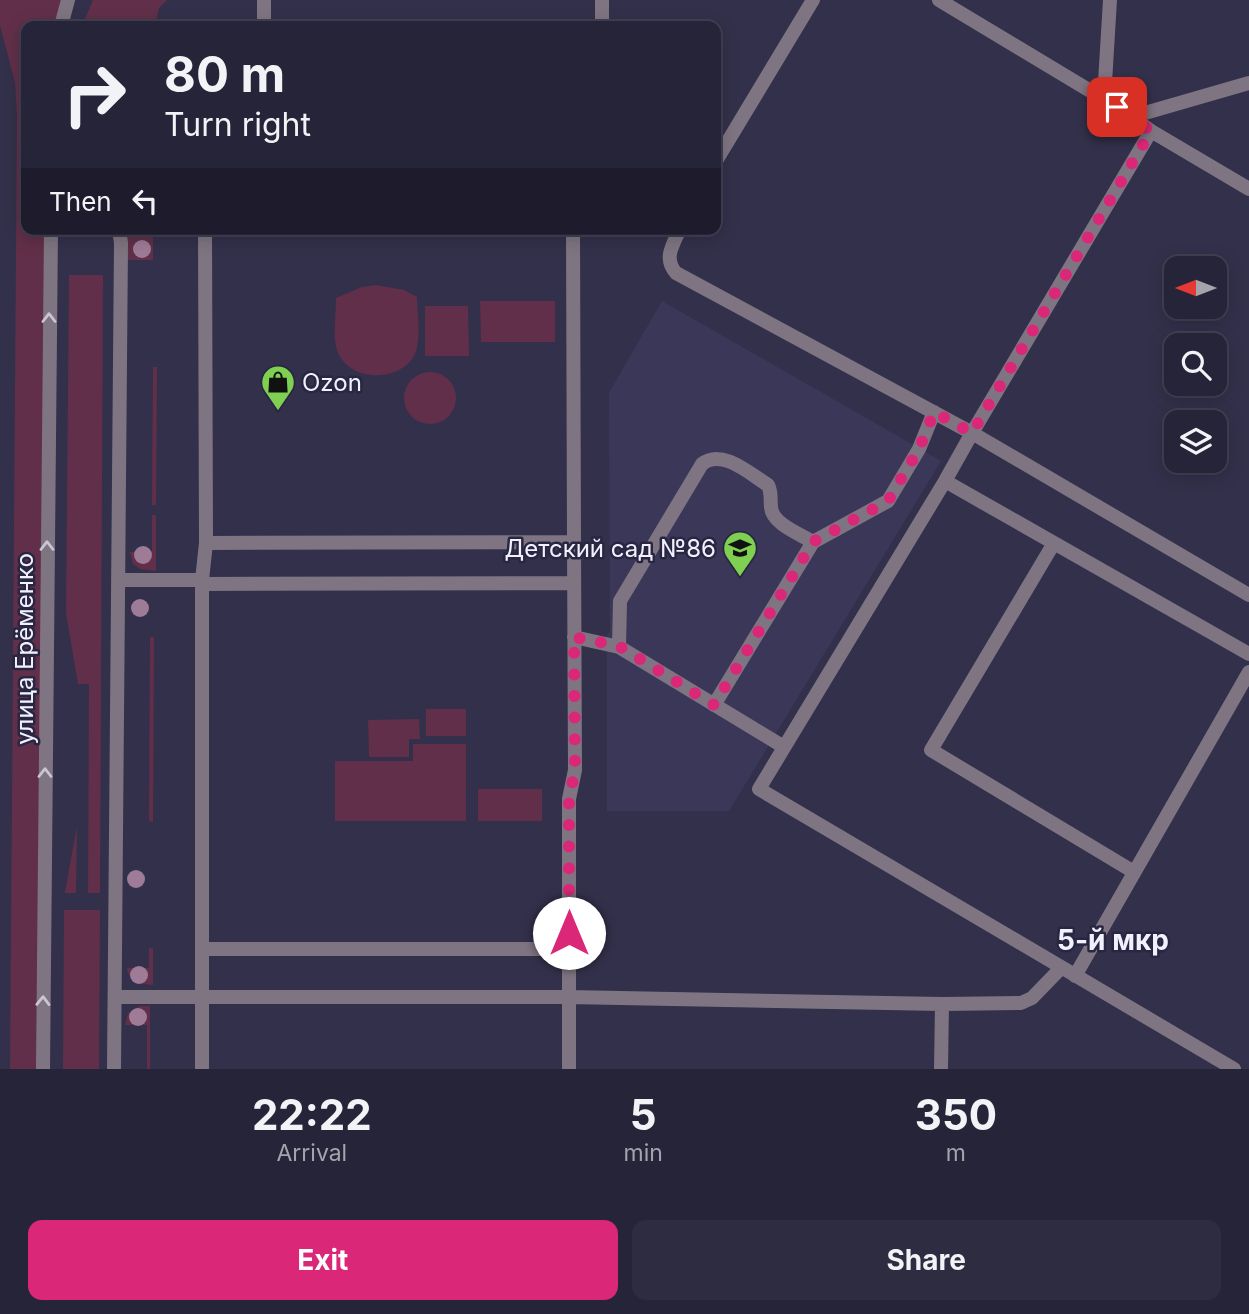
<!DOCTYPE html>
<html lang="en">
<head>
<meta charset="utf-8">
<style>
	body { margin:0; font-family:Inter,sans-serif; background:#2e2c40; color:#f1f3f6; height:100vh; display:flex; flex-direction:column; font-size:26px; white-space:nowrap }
	* { box-sizing:border-box; margin:0 }
	p { font-size:23px; color:#a4a4ae }
	.icon { flex:none; width:38px; height:38px; fill:none; stroke:currentColor; stroke-width:2; stroke-linecap:round; stroke-linejoin:round }
	.map { position:relative; height:1069px; overflow:hidden }
	.side { display:flex; flex-direction:column; background:#262438; flex:1 }
	.side>* { flex:none }
	.hud { position:absolute; left:21px; top:21px; width:700px; height:214px; border-radius:14px; box-shadow:0 4px 18px #0003,0 0 0 2px #424153; background:#262438; color:#f1f3f6; overflow:hidden }
	.needle { width:46px; rotate:270deg }
	.tools { position:absolute; left:1164px; top:256px; display:grid; gap:14px }
	.tools a { display:grid; place-items:center; width:63px; height:63px; border-radius:14px; background:#262438; box-shadow:0 4px 18px #0003,0 0 0 2px #424153; font-size:35px }
	.pin { position:absolute; display:grid; place-items:center; width:60px; height:60px; color:#fff; margin:-30px; border-radius:14px; box-shadow:0 4px 10px #0006 }
	.me { position:absolute; width:77px; margin:-38px; rotate:0deg; stroke-linejoin:round; filter:drop-shadow(0 0 5px #0008) }
	.turn { display:flex; align-items:center; gap:24px; height:147px; padding:0 28px; font-size:32px }
	.turn .icon { width:91px; height:91px; stroke-width:2.5 }
	.turn b { display:block; font-size:49px; line-height:60px }
	.then { display:flex; align-items:center; height:66px; padding:0 28px; background:#0003; gap:14px; font-size:26px }
	.eta { display:flex; justify-content:space-evenly; align-items:center; height:119px; text-align:center }
	.eta b { font-size:42px; font-weight:700; line-height:49px }
	.action { display:flex; gap:14px; margin-top:auto; padding:14px 28px }
	.action a { flex:1; height:80px; border-radius:14px; background:#db2777; color:#fff; font-size:28px; font-weight:700; line-height:80px; text-align:center }
	.action a+a { background:#2e2c40; color:#f1f3f6 }
	.map>svg:first-child { display:block }
	.built { fill:#3b3759 }
	.green { fill:#612f49 }
	.lines { fill:none; stroke-linecap:round; stroke-linejoin:round }
	.service { stroke:#7f7582; stroke-width:14 }
	.minor { stroke:#7f7582; stroke-width:14 }
	.tree { fill:#9e7b97 }
	.oneway { stroke:#c9c5d3 }
	.route { stroke:#db2777; stroke-width:12; stroke-dasharray:0 21.6 }
	.labels { text-anchor:middle; dominant-baseline:central; stroke-width:5; stroke-linejoin:round; paint-order:stroke }
	.poi-label { font-size:24px; fill:#f1f0ff; stroke:#292641; text-anchor:start }
	.street-label { font-size:24px; fill:#f1f0ff; stroke:#292641 }
	.quarter-label { font-size:28px; font-weight:bold; fill:#f1f0ff; stroke:#292641 }
</style>
</head>
<body>
<div class="map">
<svg width="1249" height="1069" viewBox="0 0 1249 1069">
	<rect width="100%" height="100%" fill="#33304b"/>
	<!-- built -->
	<path class="built" d="M662,301L941,461L729,811H607V635L610,632L609,393Z"/>
	<!-- green -->
	<path class="green" d="M0,0H71L62,26H26V229H48L42,1069H10L17,115L15,82L0,26Z
		M93,0H167L159,8L155,26H82Z
		M124,229H153V260H126Z
		M69,275H103L100,893H88L89,684H78L66,613Z
		M376,285L404,290L417,297C417,314 422,341 414,356C397,385 343,381 336,346C333,332 336,313 336,298L362,287Z
		M480,301H555V342H481Z
		M425,306H468L469,356H425Z
		M153,367H157L156,505H152Z
		M404 398a26 26 0 1 1 52 0a26 26 0 1 1-52 0Z
		M152,515H156V571L140,569L133,564L130,552L152,551Z
		M150,637H154L153,822L149,821Z
		M426,709H466V736H426Z
		M419,719L420,739H409V757H369L368,720Z
		M413,744H466V821H335V761H413Z
		M478,789H542V821H478Z
		M77,826L76,893H65V892Z
		M64,910H100L99,1069H63Z
		M149,948H153V985C140,984 129,983 127,968H149Z
		M139,1006H150V1069H147V1025H125L128,1013Z"/>
	<g class="lines">
		<!-- service -->
		<path class="service" d="M264,0V26
			M602,0V26
			M939,0L1117,107L1151,131L1249,189
			M1104,99L1110,0
			M1131,117L1249,83
			M1151,131L972,433L1249,595
			M716,161L813,0
			M680,229C673,245 663,258 676,273L972,433L945,481L759,789L1234,1069
			M945,481L1249,654
			M206,543L574,542L573,229
			M1054,543L931,750L1134,872
			M118,580H202
			M202,584L574,583
			M574,637L619,647
			M714,705L813,542L888,501L919,449L934,412
			M784,747L619,647L620,601L702,464C722,448 750,474 768,485C772,493 770,499 771,507C772,524 800,534 813,542
			M203,949H569
			M1075,976L1249,672
			M115,997H568L942,1004L1021,1003L1032,998L1061,968
			M114,1069L121,243L119,229
			M202,1069V580L206,543L205,229
			M569,1069V799L575,770L574,542
			M941,1069L942,1004"/>
		<!-- minor -->
		<path class="minor" d="M61,26L68,0
			M43,1069L51,229"/>
	</g>
	<!-- trees -->
	<g class="tree">
		<circle cx="142" cy="249" r="9"/>
		<circle cx="143" cy="555" r="9"/>
		<circle cx="140" cy="608" r="9"/>
		<circle cx="136" cy="879" r="9"/>
		<circle cx="139" cy="975" r="9"/>
		<circle cx="138" cy="1017" r="9"/>
	</g>
	<!-- one-way arrows -->
	<defs><path id="oneway-chevron" d="M-2-3.5L2.5 0L-2 3.5" fill="none" stroke-width="1.6" stroke-linecap="round" stroke-linejoin="round" transform="scale(1.75)"/></defs>
	<g class="oneway">
		<use href="#oneway-chevron" transform="translate(49 318) rotate(-90)"/>
		<use href="#oneway-chevron" transform="translate(47 546) rotate(-90)"/>
		<use href="#oneway-chevron" transform="translate(45 773) rotate(-90)"/>
		<use href="#oneway-chevron" transform="translate(43 1001) rotate(-89)"/>
	</g>
	<g class="lines">
		<!-- route -->
		<path class="route" d="M569,933V799L575,770L574,637L619,646L714,705L813,542L888,501L919,449L934,412L972,433L1151,131L1117,107"/>
	</g>
	<!-- icons -->
	<defs>
		<g id="shop-pin" transform="scale(1.75)"><path d="M0 17L-7.5 6A9.5 9.5 0 1 1 7.5 6Z" fill="#7fd052" stroke="#292641"/><path d="M-5-2.5h2.3a2.7 3.5 0 0 1 5.4 0H5L5.5 6h-11ZM-1.5-2.5h3a1.5 2.3 0 0 0-3 0Z" fill="#111"/></g>
		<g id="school-pin" transform="scale(1.75)"><path d="M0 17L-7.5 6A9.5 9.5 0 1 1 7.5 6Z" fill="#7fd052" stroke="#292641"/><path d="M0-5L7-2L0 1L-7-2ZM-4 1L0 2.5L4 1V4Q0 6-4 4Z" fill="#111"/></g>
	</defs>
	<g fill-rule="evenodd">
		<use href="#shop-pin" x="278" y="382"/>
		<use href="#school-pin" x="740" y="548"/>
	</g>
	<g class="labels">
		<!-- poi labels -->
		<g class="poi-label">
			<text x="302" y="382">Ozon</text>
			<text x="716" y="548" text-anchor="end">Детский сад №86</text>
		</g>
		<!-- street labels -->
		<g class="street-label">
			<text transform="translate(24 649) rotate(-90)">улица Ерёменко</text>
		</g>
		<!-- quarter labels -->
		<g class="quarter-label">
			<text x="1113" y="940">5-й мкр</text>
		</g>
	</g>
</svg>
<div class="tools">
<a><svg class="needle" viewBox="-14 -14 28 28"><path d="M0-13l5 13h-10z" fill="#e53935"/><path d="M0 13l5-13h-10z" fill="#a4a4ae"/></svg></a>
<a><svg class="icon" aria-label="search" viewBox="0 0 24 24"><circle cx="10" cy="10" r="6"/><path d="M15 15l6 6"/></svg></a>
<a><svg class="icon" aria-label="layers" viewBox="0 0 24 24"><path d="M12 4l9 5-9 5-9-5zM3 14l9 5 9-5"/></svg></a>
</div>
<div class="pin" style="left:1117px;top:107px;background:#d93025"><svg class="icon" aria-label="arrive" viewBox="0 0 24 24"><path d="M6 21V4h12l-3 4 3 4H6"/></svg></div>
<svg class="me" style="left:569px;top:933px" viewBox="-20 -20 40 40"><circle r="19" fill="#fff"/><path d="M0-13L10 11 0 6-10 11z" fill="#db2777"/></svg>
<div class="hud">
<div class="turn"><svg class="icon" aria-label="right" viewBox="0 0 24 24"><path d="M7 20v-9h11M14 6l5 5-5 5"/></svg><div><b>80 m</b>Turn right</div></div>
<div class="then">Then<svg class="icon" aria-label="left" viewBox="0 0 24 24"><path d="M17 20v-9H6M10 6l-5 5 5 5"/></svg></div>
</div>
</div>
<section class="side">
<div class="eta">
<div><b>22:22</b><p>Arrival</p></div>
<div><b>5</b><p>min</p></div>
<div><b>350</b><p>m</p></div>
</div>
<div class="action"><a>Exit</a><a>Share</a></div>
</section>
</body>
</html>
